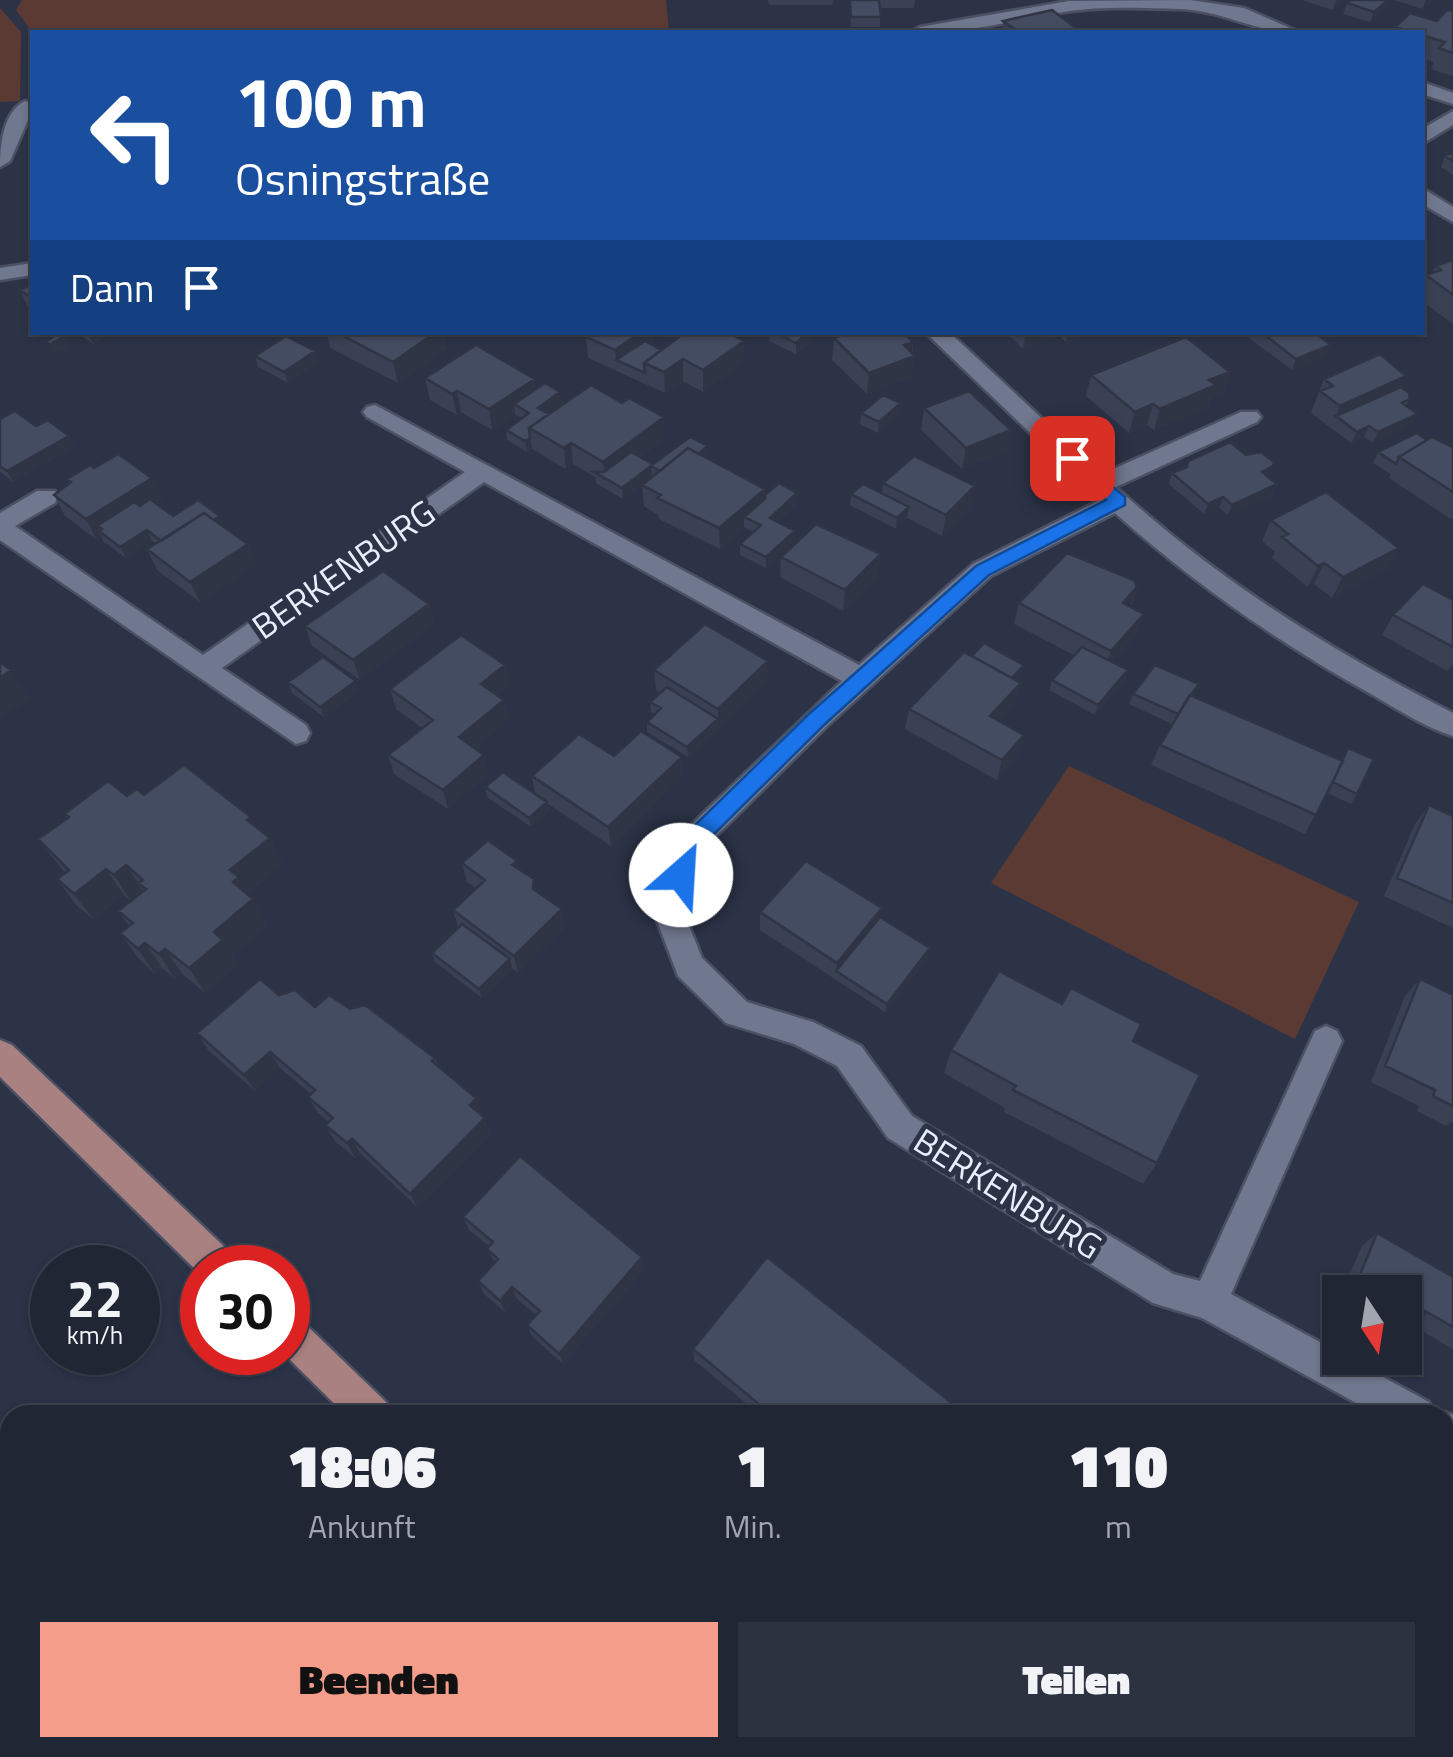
<!DOCTYPE html>
<html lang="de">
<head>
<meta charset="utf-8">
<style>
	body { margin:0; font-family:"Titillium Web",sans-serif; background:#2d3241; color:#f1f3f6; height:100vh; display:flex; flex-direction:column; font-size:38px; white-space:nowrap }
	* { box-sizing:border-box; margin:0 }
	p { font-size:32px; color:#a2a5ad }
	.icon { flex:none; width:55px; height:55px; fill:none; stroke:currentColor; stroke-width:2; stroke-linecap:round; stroke-linejoin:round }
	.map { position:relative; flex:1; overflow:hidden }
	.panel { position:absolute; left:0px; top:1405px; width:1455px; height:352px; display:flex; flex-direction:column; background:#212635; border-radius:30px 30px 0 0; box-shadow:0 2px 8px #0004,0 0 0 2px #3e4350 }
	.panel>* { flex:none }
	.hud { position:absolute; left:30px; top:30px; width:1395px; height:305px; border-radius:0px; box-shadow:0 2px 8px #0004,0 0 0 2px #3e4350; background:#1a4fa0; color:#fff; overflow:hidden }
	.needle { width:65px; rotate:168deg }
	.controls { position:absolute; left:1322px; top:1275px; display:grid; gap:20px }
	.controls a { display:grid; place-items:center; width:100px; height:100px; border-radius:0px; background:#212635; box-shadow:0 2px 8px #0004,0 0 0 2px #3e4350; font-size:50px }
	.speed { position:absolute; left:30px; top:1245px; display:flex; gap:20px; font-size:50px; font-weight:700; text-align:center }
	.speed>* { display:grid; place-content:center; width:130px; height:130px; border-radius:50%; background:#212635; box-shadow:0 2px 8px #0004,0 0 0 2px #3e4350; line-height:1 }
	.speed small { font-size:25px; font-weight:400 }
	.speed .limit { border:15px solid #d22; background:#fff; color:#111 }
	.pin { position:absolute; display:grid; place-items:center; width:85px; height:85px; color:#fff; margin:-42px; border-radius:20px; box-shadow:0 5px 15px #0006 }
	.me { position:absolute; width:110px; margin:-55px; rotate:26deg; stroke-linejoin:round; filter:drop-shadow(0 0 8px #0008) }
	.turn { display:flex; align-items:center; gap:35px; height:210px; padding:0 40px; font-size:45px }
	.turn .icon { width:130px; height:130px; stroke-width:2.5 }
	.turn b { display:block; font-size:70px; line-height:85px }
	.then { display:flex; align-items:center; height:95px; padding:0 40px; background:#0003; gap:20px; font-size:38px }
	.eta { display:flex; justify-content:space-evenly; align-items:center; height:170px; text-align:center }
	.eta b { font-size:60px; font-weight:800; line-height:70px }
	.button { display:flex; gap:20px; margin-top:auto; padding:20px 40px }
	.button a { flex:1; height:115px; border-radius:0px; background:#f49d8b; color:#111; font-size:40px; font-weight:800; line-height:115px; text-align:center }
	.button a+a { background:#2d3241; color:#f1f3f6 }
	.map>svg:first-child { display:block }
	.green { fill:#5b3a33 }
	.lines { fill:none; stroke-linecap:round; stroke-linejoin:round }
	.minor-casing { stroke:#4b5163; stroke-width:5 }
	.major-casing { stroke:#4b5163; stroke-width:5 }
	.minor { fill:#70788f; fill-rule:evenodd }
	.major { fill:#aa8181; fill-rule:evenodd }
	.wall { fill:#3a4154 }
	.shaded-wall { fill:#303545 }
	.building { fill:#444c62; stroke:#303545; stroke-width:2.5 }
	.route { fill:#1a73e8; stroke:#114b97; stroke-width:2.5 }
	.labels { text-anchor:middle; dominant-baseline:central; stroke-width:10; stroke-linejoin:round; paint-order:stroke }
	.street-label { font-size:35px; fill:#e9eefc; stroke:#2c3347 }
</style>
</head>
<body>
<div class="map">
<svg width="1453" height="1757" viewBox="0 0 1453 1757">
	<rect width="100%" height="100%" fill="#2c3347"/>
	<!-- green -->
	<path class="green" d="M22,0H666L669,32H32L30,101L32,32L16,10Z
		M0,8L21,32L20,101L0,102Z
		M1069,766L1359,902L1295,1039L991,883Z"/>
	<g class="lines">
		<!-- minor casing -->
		<g class="minor-casing">
			<path id="minor" d="M1190,0L1244,8L1299,32C1261,35 1222,10 1179,9C1142,8 1100,6 1064,12C1013,20 962,35 911,32L920,27L1069,1Z
				M1422,82L1453,93V104L1422,94Z
				M25,101L32,103V111L10,161L0,167C0,145 3,112 25,101Z
				M1453,111V125L1422,144V129Z
				M1422,188L1453,207V222L1422,204Z
				M32,263V275L0,280V268Z
				M925,332H949L1102,474L1241,412H1257L1261,417L1257,422L1116,487C1216,579 1331,651 1453,713V736C1424,727 1397,709 1371,694C1279,643 1193,583 1115,513L991,576L827,726L710,842L696,875L686,918L702,958L747,1002L813,1022L861,1046L912,1116L1173,1274L1200,1281L1315,1031L1326,1026L1337,1031L1342,1041L1231,1294L1340,1353V1358H1348L1429,1402L1435,1415H1378L1202,1318L1153,1303L888,1138L837,1066L794,1044L726,1023L678,976L656,918L666,875L689,827L842,681L484,482L222,668L306,725L310,733L306,741L296,744L0,540V513L37,491H55L58,497L55,503L15,526L203,655L465,472L367,417L363,412L367,407L375,405L859,665L973,564L1100,500Z
				M1445,1412L1453,1415V1454L1445,1451V1415H1437Z"/>
		</g>
		<!-- major casing -->
		<g class="major-casing">
			<path id="major" d="M0,1040L12,1045L233,1255L238,1268H202V1276L0,1077Z
				M288,1315L301,1320L386,1402L392,1415H346L282,1352H288Z
				M695,1748H745L749,1757H699Z"/>
		</g>
		<!-- minor -->
		<use href="#minor" class="minor"/>
		<!-- major -->
		<use href="#major" class="major"/>
	</g>
	<!-- wall -->
	<path class="wall" d="M768,0H833L832,5H769Z
		M849,0H915L914,8H880V27H851Z
		M1302,0H1344L1333,10Z
		M1388,0L1385,10L1370,22L1343,14L1347,3Z
		M1395,0H1433L1422,9Z
		M1453,11V75L1452,76L1431,69L1434,62L1422,58V32H1393L1395,27L1437,21Z
		M1003,21L1081,32H1002Z
		M1453,152V175L1441,167L1445,156Z
		M1453,260V324L1422,301V282L1426,275L1432,273L1436,266Z
		M32,284V313L30,312L20,290Z
		M76,332H114L93,344Z
		M326,332H443L447,349L398,383L330,348Z
		M581,332H653L654,346L661,350L744,341L743,362L703,392L683,381L665,393L588,358L586,337L588,336Z
		M770,332H817V337L796,354L769,341Z
		M1005,332H1091L1066,342L1058,335L1023,349Z
		M1251,332H1314L1326,356L1292,370L1249,338Z
		M834,338L913,342L912,377L867,394L832,360Z
		M255,356L318,362L288,383L258,367Z
		M1230,372L1223,393L1212,398L1208,407L1154,430L1147,425L1129,433L1086,396L1091,375Z
		M1406,376L1401,387L1410,399L1406,406L1412,425L1373,443L1364,437L1351,443L1311,413L1324,379Z
		M425,378L536,389L562,403L547,413L665,438L640,457L653,464L708,446V457L707,458L765,489V495L797,504L777,522L795,531L794,541L766,568L740,555V544L753,532L744,527L720,549L659,519L658,515L644,506L642,485L652,477L623,499L596,483L595,477L573,464L566,469L532,449L527,452L507,440L506,430L522,418L515,415L492,430L461,412L457,415L430,400Z
		M924,408L1011,430L1007,451L962,469L921,430Z
		M861,413L899,414L878,433L860,424Z
		M0,419L36,426L75,446L13,482L0,472Z
		M1427,440L1453,447V518L1451,519L1389,478L1391,474L1373,463L1378,452Z
		M1188,461L1269,477L1273,495L1228,515L1219,508L1204,514L1169,484L1172,473L1186,468Z
		M94,468L152,478L162,499L155,503L173,516L225,526L248,544L256,565L200,602L157,570L147,549L156,544L152,541L126,558L104,542L101,537L97,540L65,516L54,495L69,483L67,479Z
		M883,483L971,507L942,536L907,518L896,529L850,505L851,494H882Z
		M1271,520L1388,569L1332,598L1314,584L1308,587L1272,558L1275,552L1262,541Z
		M781,557L879,575L843,611L780,577Z
		M1137,587L1131,607L1137,634L1112,662L1128,670L1125,680L1095,715L1049,690L1052,680L1074,655L1014,624L1019,603Z
		M1453,600V665L1447,671L1382,635L1393,615Z
		M429,604L434,624L360,680L312,646L305,626Z
		M972,656L1021,676L1016,681V703L999,721L1018,755L997,780L905,729L909,709Z
		M768,661V681L688,757L647,732V722L654,714L651,712L650,702L660,693L656,690L654,670Z
		M505,665L509,685L497,695L504,700L508,720L475,748L488,774L448,809L394,774L388,755L422,728L396,709L390,689Z
		M356,681L359,691L324,717L292,693L288,682Z
		M1133,694L1193,696L1341,760L1348,748L1357,794L1351,804L1327,793L1305,834L1151,765L1160,745L1172,724L1129,704Z
		M614,756L682,757V777L611,846L548,804L549,811L531,827L487,797L485,787L535,793L532,776Z
		M144,795L251,817L256,828L270,838L283,865L247,894L253,899L267,925L232,955L238,965L205,993L182,974L175,979L162,968L155,974L138,958L120,933L129,926L118,911L131,901L124,895L93,919L76,905L57,879L65,873L38,839L67,818L64,814L127,796Z
		M1429,805L1453,816V928L1384,896L1415,824Z
		M462,863L518,869L565,927L518,973L512,968L482,998L435,962L432,953L458,927L453,910L477,889L467,882Z
		M760,912L880,917L930,948L928,957L885,1012L760,930Z
		M1420,979L1453,995V1123L1451,1122L1446,1126L1417,1111L1419,1106L1371,1082L1405,996Z
		M279,995L315,1007L350,1009L435,1058L439,1067L476,1098L481,1114L491,1133L417,1207L360,1153L355,1158L334,1140L325,1125L328,1122L317,1112L308,1097L311,1094L280,1068L255,1091L208,1050L197,1033Z
		M1133,1041L1157,1163L1143,1184L1004,1112L1005,1108L944,1073L951,1050Z
		M463,1217L644,1270L563,1364L532,1336L527,1325L536,1315L517,1299L505,1312L484,1294L478,1281L495,1263L487,1249L489,1246L469,1230Z
		M1377,1233L1453,1277V1349L1415,1327L1405,1334V1292H1342L1362,1246Z
		M693,1349L967,1415H760L694,1360Z
		M1154,1748H1387L1399,1757H1165Z"/>
	<!-- shaded-wall -->
	<path class="shaded-wall" d="M1336,0H1344L1333,10Z
		M1388,0L1385,10L1370,22L1374,12Z
		M1426,0H1433L1422,9Z
		M90,332H114L93,344L88,333Z
		M436,332H443L447,349L398,383L393,362Z
		M641,332H653L654,346L616,360L617,371L615,350Z
		M809,332H817V337L796,354V343Z
		M1026,332H1059L1058,335L1023,349Z
		M1068,332H1091L1066,342Z
		M67,335L72,345L54,356L49,345Z
		M744,341L743,362L703,392V370Z
		M913,342L911,357L915,356L912,377L867,394L869,373L904,345Z
		M1331,345L1326,356L1292,370L1296,359Z
		M315,351L318,362L288,383L284,372Z
		M683,359V381L665,393L664,372Z
		M1230,372L1223,393L1212,398L1208,407L1154,430L1160,409L1209,380Z
		M1406,376L1396,398L1336,416L1340,406Z
		M535,379L538,400L514,404L515,415L492,430L489,409Z
		M457,391L461,412L457,415L452,394Z
		M560,392L562,403L539,419L538,408Z
		M901,403L899,414L878,433L879,422Z
		M1153,404L1147,425L1129,433L1135,412Z
		M1418,414L1412,425L1373,443L1378,432Z
		M664,417L665,438L609,480L605,478L603,462Z
		M1369,426L1364,437L1351,443L1357,432Z
		M1011,430L1007,451L962,469L966,448Z
		M69,436L75,446L13,482L7,471Z
		M530,438L532,449L527,452L525,441Z
		M571,443L573,464L566,469L564,448Z
		M708,446V457L669,486L668,475Z
		M651,466L652,477L623,499L622,488Z
		M1273,466L1269,477L1262,472Z
		M152,478L162,499L105,534L102,529L97,526L101,537L97,540L86,519Z
		M1277,484L1273,495L1228,515L1232,505Z
		M975,486L971,507L942,536L946,515Z
		M765,489L764,510L744,517V527L720,549L719,528Z
		M797,493V504L770,528V518Z
		M1223,497L1219,508L1204,514L1208,504Z
		M909,507L907,518L896,529L897,518Z
		M220,516L225,526L175,558L171,548Z
		M147,530L152,541L126,558L120,547Z
		M795,531L794,541L766,568V557Z
		M248,544L256,565L200,602L190,582Z
		M1399,548L1388,569L1332,598L1343,577Z
		M881,554L879,575L843,611L845,590Z
		M1324,563L1314,584L1308,587L1318,566Z
		M1137,587L1130,608L1123,603Z
		M429,604L434,624L360,680L353,660Z
		M1144,614L1137,634L1104,671L1111,651Z
		M768,661V681L718,729V709Z
		M505,665L509,685L485,704L481,684Z
		M1024,665L1021,676L1002,695L1005,685Z
		M11,670L30,699L0,720V678Z
		M1128,670L1125,680L1095,715L1098,705Z
		M356,681L359,691L324,717L320,707Z
		M1021,683L1016,703L986,736L990,716Z
		M504,700L508,720L464,757L459,737Z
		M718,719V729L688,757L687,747Z
		M1024,735L1018,755L997,780L1002,760Z
		M484,755L488,774L448,809L443,790Z
		M682,757V777L611,846L608,827Z
		M547,802L549,811L531,827L529,818Z
		M251,817L264,843L270,838L283,865L247,894L253,899L267,925L232,955L238,965L205,993L189,968L214,932L230,870L247,820Z
		M126,865L143,891L131,901L114,875Z
		M106,869L124,895L93,919L74,894Z
		M882,908L878,926L836,971L837,963Z
		M562,909L565,927L518,973L514,956Z
		M145,943L162,968L155,974L138,949Z
		M930,948L928,957L885,1012L887,1004Z
		M165,949L182,974L175,979L159,954Z
		M510,959L512,968L482,998L479,989Z
		M270,1052L280,1068L255,1091L244,1075Z
		M476,1098L482,1113L476,1120L470,1105Z
		M485,1118L491,1133L417,1207L410,1194Z
		M352,1139L360,1153L355,1158L347,1143Z
		M642,1257L644,1270L563,1364L559,1354Z
		M512,1287L517,1299L505,1312L500,1301Z
		M165,1748H189L181,1757H157Z"/>
	<!-- building -->
	<path class="building" d="M850,0H879L881,17H851Z
		M1351,0H1388L1374,12L1347,3Z
		M1052,10L1081,32H1019L1003,21Z
		M1447,10L1453,11V53L1439,48L1445,42L1422,35V32H1413L1395,27L1410,13L1437,21Z
		M1453,152V161L1445,156Z
		M1453,260V295L1426,275L1441,270L1436,266Z
		M32,284V298L20,290Z
		M60,332L67,335L49,345L47,341Z
		M336,332H436L393,362Z
		M593,332H641L615,350L586,337Z
		M686,332H727L744,341L703,370L683,359L664,372L644,363Z
		M774,332H809L796,343Z
		M850,332H903L913,342L904,345L915,356L869,373L834,338Z
		M1261,332H1314L1331,345L1296,359Z
		M286,336L315,351L284,372L255,356Z
		M1186,337L1230,372L1209,380L1216,385L1160,409L1153,404L1135,412L1091,375Z
		M645,341L661,350L644,363L645,373L616,360Z
		M476,345L535,379L489,409L457,391L452,394L425,378Z
		M1380,354L1406,376L1340,406L1320,391L1333,386L1324,379Z
		M545,383L560,392L538,408L549,414L529,428L530,438L525,441L506,430L529,413L514,404Z
		M591,385L622,403L629,398L664,417L603,462L571,443L564,448L529,428Z
		M1401,387L1409,393L1410,399L1402,403L1418,414L1378,432L1369,426L1357,432L1336,416Z
		M969,391L1011,430L966,448L924,408Z
		M883,395L901,403L879,422L861,413Z
		M15,411L36,426L48,420L69,436L7,471L0,466V419Z
		M1417,433L1427,440L1399,457L1396,464L1378,452Z
		M690,437L708,446L698,454L688,448L660,471L651,466L622,488L594,472H604L631,452L653,464Z
		M1432,437L1453,447V492L1399,457Z
		M1230,442L1246,455L1261,452L1274,462L1273,466L1262,472L1277,484L1232,505L1223,497L1208,504L1172,473L1187,467L1188,461Z
		M688,448L765,489L719,528L657,498L661,495L642,485Z
		M118,454L152,478L86,519L54,495L71,482L67,479L90,465L94,468Z
		M914,456L975,486L946,515L883,483Z
		M779,483L797,493L770,518L795,531L766,557L740,544L761,525L744,517L765,499V495Z
		M863,484L909,507L897,518L851,494Z
		M1326,492L1399,548L1343,577L1324,563L1318,566L1282,537L1288,534L1271,520Z
		M150,499L173,516L198,500L220,516L214,520L204,513L161,541L147,530L120,547L99,531L102,529L97,526L134,502L140,506Z
		M204,513L248,544L190,582L147,549Z
		M816,524L881,554L845,590L781,557Z
		M1067,553L1134,580L1137,587L1123,603L1144,614L1111,651L1019,603Z
		M383,571L429,604L353,660L305,626Z
		M1423,584L1453,600V647L1393,615Z
		M705,624L768,661L718,709L654,670Z
		M461,635L505,665L481,684L504,700L459,737L484,755L443,790L388,755L433,720L390,689Z
		M984,643L1024,665L1012,678L972,656Z
		M1082,647L1128,670L1098,705L1052,680Z
		M964,652L1021,683L990,716L1024,735L1002,760L909,709Z
		M323,657L356,681L320,707L288,682Z
		M0,662L11,670L0,678Z
		M1155,665L1199,684L1191,695H1190L1178,714L1133,694Z
		M667,687L718,719L687,747L647,722L661,708L650,702Z
		M1190,695L1343,761L1316,815L1160,745Z
		M641,731L682,757L608,827L532,776L579,734L614,756Z
		M1348,748L1374,759L1357,794L1333,782Z
		M184,765L251,817L247,820L270,838L230,870L239,877L233,882L253,899L214,932L223,940L189,968L165,949L159,954L145,943L138,949L120,933L133,923L118,911L146,889L138,883L143,880L126,865L114,875L106,869L74,894L57,879L69,870L38,839L69,817L64,814L108,781L127,796L137,789L144,795Z
		M503,772L547,802L529,818L485,787Z
		M1429,805L1453,816V903L1397,878Z
		M488,840L517,861L512,865L534,879L533,889L562,909L514,956L453,910L485,880L462,863Z
		M806,861L882,908L837,963L760,912Z
		M880,917L930,948L887,1004L836,971Z
		M462,924L510,959L479,989L432,953Z
		M999,971L1062,1004L1071,988L1141,1024L1133,1041L1200,1075L1157,1163L1013,1090L1016,1086L951,1050Z
		M260,979L279,995L295,990L315,1007L329,995L350,1009L365,1005L435,1058L432,1061L476,1098L470,1105L485,1118L410,1194L352,1139L347,1143L325,1125L333,1118L308,1097L315,1090L270,1052L244,1075L197,1033Z
		M1420,979L1453,995V1106L1433,1096L1435,1090L1385,1066Z
		M520,1156L642,1257L559,1354L527,1325L540,1311L512,1287L500,1301L478,1281L498,1259L487,1249L493,1242L463,1217Z
		M1377,1233L1453,1277V1327L1425,1311L1420,1324L1405,1315V1292H1365L1355,1287Z
		M767,1257L967,1415H772L693,1349Z
		M10,1469V1542L0,1530V1479Z
		M10,1658V1748H165L157,1757H0V1668Z
		M1167,1748H1387L1399,1757H1179Z"/>
	<!-- route -->
	<path class="route" d="M1072,452L1125,497V505L989,575L824,725L707,841L689,882H673L670,875L691,829L809,714L976,566L1106,500L1066,462L1063,458Z"/>
	<g class="labels">
		<!-- street labels -->
		<g class="street-label">
			<text transform="translate(343 569) rotate(-35)">BERKENBURG</text>
			<text transform="translate(1008 1193) rotate(32)">BERKENBURG</text>
		</g>
	</g>
</svg>
<div class="controls">
<a><svg class="needle" viewBox="-14 -14 28 28"><path d="M0-13l5 13h-10z" fill="#e53935"/><path d="M0 13l5-13h-10z" fill="#a2a5ad"/></svg></a>
</div>
<div class="speed"><div>22<small>km/h</small></div><div class="limit">30</div></div>
<div class="pin" style="left:1072px;top:458px;background:#d93025"><svg class="icon" aria-label="arrive" viewBox="0 0 24 24"><path d="M6 21V4h12l-3 4 3 4H6"/></svg></div>
<svg class="me" style="left:681px;top:875px" viewBox="-20 -20 40 40"><circle r="19" fill="#fff"/><path d="M0-13L10 11 0 6-10 11z" fill="#1a73e8"/></svg>
<div class="hud">
<div class="turn"><svg class="icon" aria-label="left" viewBox="0 0 24 24"><path d="M17 20v-9H6M10 6l-5 5 5 5"/></svg><div><b>100 m</b>Osningstraße</div></div>
<div class="then">Dann<svg class="icon" aria-label="arrive" viewBox="0 0 24 24"><path d="M6 21V4h12l-3 4 3 4H6"/></svg></div>
</div>
<section class="panel">
<div class="eta">
<div><b>18:06</b><p>Ankunft</p></div>
<div><b>1</b><p>Min.</p></div>
<div><b>110</b><p>m</p></div>
</div>
<div class="button"><a>Beenden</a><a>Teilen</a></div>
</section>
</div>
</body>
</html>
